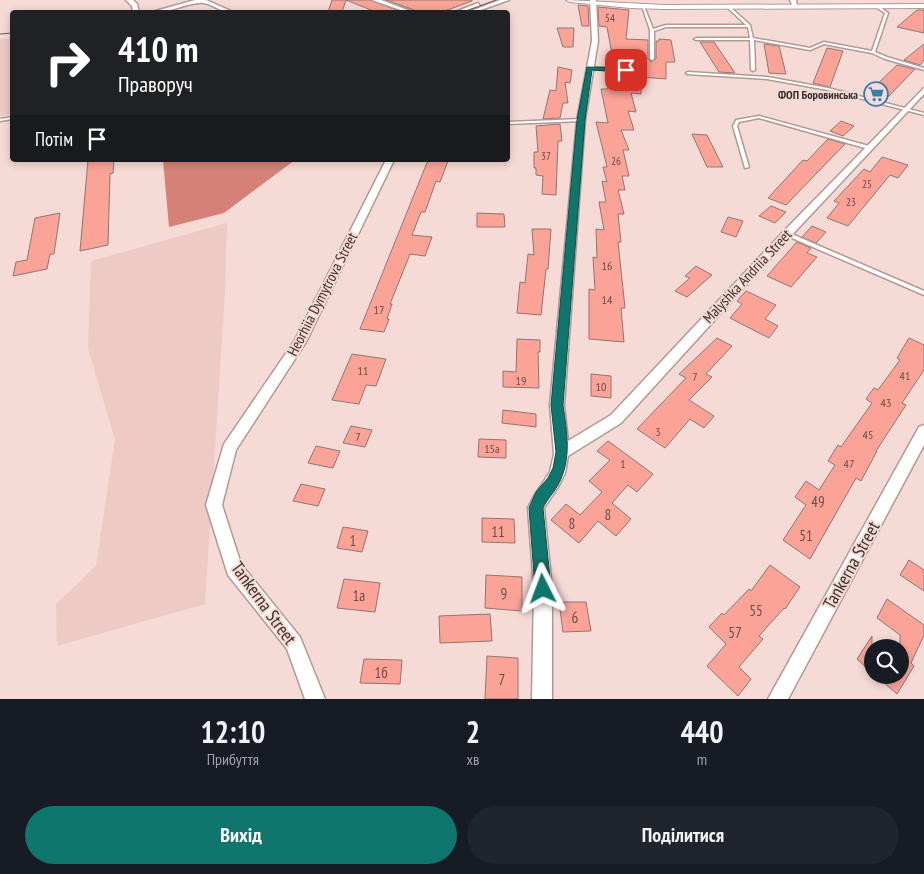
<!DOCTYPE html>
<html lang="uk">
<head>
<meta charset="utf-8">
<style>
	body { margin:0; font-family:"PT Sans Narrow",sans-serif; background:#20242c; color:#f1f3f6; height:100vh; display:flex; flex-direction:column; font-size:19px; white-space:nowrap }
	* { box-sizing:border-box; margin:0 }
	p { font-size:16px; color:#9ea1a6 }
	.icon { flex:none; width:28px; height:28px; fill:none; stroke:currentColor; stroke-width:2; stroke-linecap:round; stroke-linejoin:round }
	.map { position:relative; height:699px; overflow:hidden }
	.side { display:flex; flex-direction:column; background:#171b24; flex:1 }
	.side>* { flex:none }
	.hud { position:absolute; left:10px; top:10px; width:500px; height:152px; border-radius:5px; box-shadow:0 2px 8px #0003; background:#202124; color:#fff; overflow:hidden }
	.tools { position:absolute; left:864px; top:639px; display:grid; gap:10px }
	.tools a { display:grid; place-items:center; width:45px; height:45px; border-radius:50%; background:#171b24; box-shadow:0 2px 8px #0003; font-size:25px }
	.pin { position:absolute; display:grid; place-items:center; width:42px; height:42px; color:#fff; margin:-21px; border-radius:10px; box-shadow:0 2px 8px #0006 }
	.me { position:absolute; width:55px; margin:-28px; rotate:357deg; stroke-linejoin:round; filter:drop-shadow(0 0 4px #0008) }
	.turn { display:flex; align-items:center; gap:18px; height:105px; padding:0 25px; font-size:22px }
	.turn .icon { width:65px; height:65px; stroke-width:2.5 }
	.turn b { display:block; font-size:35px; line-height:42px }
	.then { display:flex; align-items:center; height:48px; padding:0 25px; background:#0003; gap:10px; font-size:19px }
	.eta { display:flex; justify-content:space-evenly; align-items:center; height:85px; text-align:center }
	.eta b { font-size:30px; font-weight:800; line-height:35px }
	.cta { display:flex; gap:10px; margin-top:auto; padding:10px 25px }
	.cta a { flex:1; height:58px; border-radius:30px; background:#0f766e; color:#fff; font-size:20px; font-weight:800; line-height:58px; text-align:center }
	.cta a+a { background:#20242c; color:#f1f3f6 }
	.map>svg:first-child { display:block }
	.built { fill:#edcac4 }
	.forest { fill:#d68177 }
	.building { fill:#fba397; stroke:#8f7672 }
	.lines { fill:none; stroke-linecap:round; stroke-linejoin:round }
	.service-casing { stroke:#b39995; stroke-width:3 }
	.minor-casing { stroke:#b39995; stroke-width:3 }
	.secondary-casing { stroke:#b39995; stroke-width:2 }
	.service { fill:#fff; fill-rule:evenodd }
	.minor { fill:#fff; fill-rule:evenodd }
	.secondary { fill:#fff; fill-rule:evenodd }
	.tram { stroke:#6a5b58; stroke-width:1 }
	.route { fill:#0f766e; stroke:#0a4d48 }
	.labels { text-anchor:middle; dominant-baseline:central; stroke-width:4; stroke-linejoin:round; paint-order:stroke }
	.far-number-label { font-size:11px; fill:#6a4c48 }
	.far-poi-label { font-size:12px; font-weight:bold; fill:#3a2f2d; stroke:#f6dad5; text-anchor:end }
	.number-label { font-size:12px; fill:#6a4c48 }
	.street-label { font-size:15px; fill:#3a2f2d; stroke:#f6dad5 }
	.near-number-label { font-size:15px; fill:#6a4c48 }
	.near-street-label { font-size:18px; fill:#3a2f2d; stroke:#f6dad5 }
</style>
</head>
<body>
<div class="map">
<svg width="924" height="699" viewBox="0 0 924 699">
	<rect width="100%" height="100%" fill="#f6dad5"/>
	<!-- built -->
	<path class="built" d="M12,38V114L0,116V39Z
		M227,223L225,293L205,604L57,646L56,604L96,566L115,440L88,348L91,261Z"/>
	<!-- forest -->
	<path class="forest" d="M163,160H295L224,213L169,227Z"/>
	<!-- building -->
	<path class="building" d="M332,0H346L342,12H328Z
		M346,0H370L402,12H376Z
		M386,0H472V1L442,12H415L414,10Z
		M578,5L588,6L589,26H582Z
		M598,7L629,10L626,39L648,40V59L651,62L656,59V41H659V39L671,40L675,62H666V79L641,77V94L631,93L636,112L628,111L634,130H621L629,150H623L629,176H622L625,190H618L624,214H618L621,242H618L625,308H621L624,342L589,339V289L595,290L593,257L597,258L596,229L604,230L599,202H606L602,181L607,182L603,167H607L603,150L596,122L608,123L601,89H607L611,72L626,73L636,77L641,73L627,67L612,66L613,60L607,27L599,26Z
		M917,10H924V33L897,27Z
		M557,28H574L573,47H563Z
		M700,42H714L735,73L719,72Z
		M764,44L779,46L786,74L769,73Z
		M924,44V60L920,65L904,60Z
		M827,48L843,51L830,87L813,83Z
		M897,65L915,69L887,98L868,93Z
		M558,67L572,70L570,83L565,82L568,103H563L560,118L543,119L550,90L556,91Z
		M841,121L854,126L843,136L830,131Z
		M560,124L562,141H558L556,195L542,194L543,176L536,175V168H534V152H538L536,126Z
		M692,134L707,135L723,167H707Z
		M828,139L845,144L786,205L768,198L803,160L807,161Z
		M882,157L908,165L898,178L890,175L848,226L827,218L839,203L834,201L864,169L870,172Z
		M88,160H114L113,173L110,174L108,245L80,251Z
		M428,160L448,161L440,182L436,181L425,212H421L412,235L432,237L425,256L410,254L390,304H392L387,319H389L384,332L360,329Z
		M771,206L786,212L775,223L759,216Z
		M60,213L54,254H50L47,269L13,276L16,262L27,260L35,218Z
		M477,213L504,214L505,227H477Z
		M728,217L743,221L736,237L721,232Z
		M812,226L826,232L816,243L802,237Z
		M532,229H551L548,269H546L541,315L517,313L520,282L525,283L528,254L534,255Z
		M797,242L811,248L807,253L817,257L791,287L767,276Z
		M696,266L712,275L687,297L675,291L690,278L685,276Z
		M746,291L776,305L765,319L778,326L769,338L730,318L742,304L737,301Z
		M717,338L732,346L706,374L712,377L689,400L714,416L704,428L690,419L665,448L637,429L686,378L679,374Z
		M909,338L924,345V370L902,403L906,405L876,451H877L861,481L856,478L810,559L783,540L806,505L795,497L806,481L819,490L835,465L828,461L838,445L841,447L872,403L866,399L874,388L878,390L900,360L897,358Z
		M517,339L540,340V352H538L539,388L503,387V371L516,372Z
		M352,354L386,359L376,386L366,385L359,404L332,400Z
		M591,374L611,376V398L591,396Z
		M503,410L536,414V427L502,423Z
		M351,426L372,430L365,447L343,443Z
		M479,439L506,440V458L478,457Z
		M608,441L653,474L637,492L628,485L612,503L631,519L616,536L598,521L579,543L551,520L566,504L580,515L602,492L589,481L610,460L597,451Z
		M316,446L340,451L333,468L308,463Z
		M301,484L325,489L318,506L293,501Z
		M482,518L514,519L515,543L482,542Z
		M343,527L368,531L362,552L337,548Z
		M909,560L924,570V591L900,575Z
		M770,565L800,587L785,609L784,608L759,636L763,639L739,667L751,679L738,696L707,666L726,644L709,627L722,613L724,615L749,589L751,591Z
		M486,575L522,577V611L485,608Z
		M344,579L380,583L375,612L337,608Z
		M887,599L924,625V635L911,663L914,666L897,694L875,675H900V635L877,618Z
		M559,602H586L591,631L563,632Z
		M490,614L492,641L440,643L439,616Z
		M872,636V673L857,659Z
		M487,656L518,658V699H485Z
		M364,659L402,660L400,684L360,683Z"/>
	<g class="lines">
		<!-- service casing -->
		<g class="service-casing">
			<path id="service" d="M643,5L644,6L653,29L666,25H746L728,8L729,6L750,25L753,38L810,48L824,42L872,51L885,13L876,7L877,5L888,13L875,52L887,57L924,68V70L885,59L872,53L824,44L810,50L754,40L755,70L753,71L751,70L750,40H696L694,39L696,38H750L748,27H666L654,31V59L652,60L650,59V30L642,6Z
				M589,67L626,69L639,74L637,75L626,71L588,69L587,68Z
				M688,72L767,77L828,88L924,113V115L828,90L767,79L687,74L686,73Z
				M759,116L869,146V147L865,148L759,118L739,122L737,126L749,167L745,168L733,126L736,120Z
				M12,117V119L0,121V119Z
				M581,119H582V121L508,124V122Z
				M787,232L924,291V295L785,235V233Z"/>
		</g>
		<!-- minor casing -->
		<g class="minor-casing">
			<path id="minor" d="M126,0H133L137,4L139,12H133L132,6Z
				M195,0H206L233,12C221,14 210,1 199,3C183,4 168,14 152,12Z
				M372,0H381L413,12H406Z
				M500,0H509L475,12H468Z
				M590,0H596L598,41L585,120L564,405L568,441L611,415L783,232L924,88V94L791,236L621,423L568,456L565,473L558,487L544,508L552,589V699H532L534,589L528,508L534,496L550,472L554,454L550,405L577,120L592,41Z
				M790,0H796L797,7H793Z
				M478,3L480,6L462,12H455Z
				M386,160H394L306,342L236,450L222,505L241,564L300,637L325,699H305L287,649L228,575L206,505L224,444L295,340Z
				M924,425V445L788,699H768L919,427Z"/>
		</g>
		<!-- secondary casing -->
		<g class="secondary-casing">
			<path id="secondary" d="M566,0L665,5L924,4V8L665,9L630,8L570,2Z"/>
		</g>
		<!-- service -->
		<use href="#service" class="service"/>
		<!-- minor -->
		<use href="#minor" class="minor"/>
		<!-- secondary -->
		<use href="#secondary" class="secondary"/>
		<!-- tram -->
		<path class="tram" d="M463,12L496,0
			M0,34L12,33"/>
	</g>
	<!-- route -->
	<path class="route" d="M587,67L626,68L629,70L626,72L592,70L585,120L563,405C567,433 572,459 558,485C553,494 547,499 543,508L551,589L549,595L543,597L538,595L535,589L529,508L536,492L548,478L553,468L556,452L551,405L577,120Z"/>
	<!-- icons -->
	<defs>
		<g id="supermarket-ring" transform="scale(1.25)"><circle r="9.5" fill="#f6dad5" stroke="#337eb1" stroke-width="1.5"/><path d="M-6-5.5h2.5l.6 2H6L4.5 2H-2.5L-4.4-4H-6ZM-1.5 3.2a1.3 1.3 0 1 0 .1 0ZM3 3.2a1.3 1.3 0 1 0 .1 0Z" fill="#337eb1"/></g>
	</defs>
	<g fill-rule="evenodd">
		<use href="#supermarket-ring" x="876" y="94"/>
	</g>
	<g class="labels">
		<!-- far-number labels -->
		<g class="far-number-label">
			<text x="610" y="18">54</text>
			<text x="546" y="156">37</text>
			<text x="616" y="161">26</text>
			<text x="867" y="184">25</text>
			<text x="851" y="202">23</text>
		</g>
		<!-- far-poi labels -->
		<g class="far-poi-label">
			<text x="858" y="94">ФОП Боровинська</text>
		</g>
		<!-- number labels -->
		<g class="number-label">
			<text x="607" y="265">16</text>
			<text x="607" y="299">14</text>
			<text x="379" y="309">17</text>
			<text x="363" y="370">11</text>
			<text x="905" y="375">41</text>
			<text x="695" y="376">7</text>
			<text x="521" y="380">19</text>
			<text x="601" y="386">10</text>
			<text x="886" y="402">43</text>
			<text x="658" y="431">3</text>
			<text x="868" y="434">45</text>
			<text x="358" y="436">7</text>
			<text x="492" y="448">15а</text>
			<text x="623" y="463">1</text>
			<text x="849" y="463">47</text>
		</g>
		<!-- street labels -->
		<g class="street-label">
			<text transform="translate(747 276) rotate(-47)">Malyshka Andriia Street</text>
			<text transform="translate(322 294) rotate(-63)">Heorhiia Dymytrova Street</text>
		</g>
		<!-- near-number labels -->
		<g class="near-number-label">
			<text x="818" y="501">49</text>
			<text x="608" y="514">8</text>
			<text x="572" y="523">8</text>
			<text x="498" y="531">11</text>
			<text x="806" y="535">51</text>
			<text x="353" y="540">1</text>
			<text x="504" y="593">9</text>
			<text x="359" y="595">1а</text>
			<text x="756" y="610">55</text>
			<text x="575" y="617">6</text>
			<text x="735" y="632">57</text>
			<text x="381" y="672">1б</text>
			<text x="502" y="679">7</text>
		</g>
		<!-- near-street labels -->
		<g class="near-street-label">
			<text transform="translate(851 565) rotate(-61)">Tankerna Street</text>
			<text transform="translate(264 603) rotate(54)">Tankerna Street</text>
		</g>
	</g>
</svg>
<div class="tools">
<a><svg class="icon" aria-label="search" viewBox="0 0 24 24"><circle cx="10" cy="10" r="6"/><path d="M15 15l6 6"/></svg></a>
</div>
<div class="pin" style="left:626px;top:70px;background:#d93025"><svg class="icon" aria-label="arrive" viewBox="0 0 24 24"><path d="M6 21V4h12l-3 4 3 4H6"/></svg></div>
<svg class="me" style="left:543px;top:589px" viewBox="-20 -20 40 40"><path d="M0-17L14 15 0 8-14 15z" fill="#0f766e" stroke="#fff" stroke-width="4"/></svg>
<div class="hud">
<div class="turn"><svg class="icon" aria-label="right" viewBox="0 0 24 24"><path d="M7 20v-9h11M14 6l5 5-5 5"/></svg><div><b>410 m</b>Праворуч</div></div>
<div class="then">Потім<svg class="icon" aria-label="arrive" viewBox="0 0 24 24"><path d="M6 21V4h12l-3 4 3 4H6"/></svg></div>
</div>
</div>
<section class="side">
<div class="eta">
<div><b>12:10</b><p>Прибуття</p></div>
<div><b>2</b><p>хв</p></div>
<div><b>440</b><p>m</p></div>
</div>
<div class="cta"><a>Вихід</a><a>Поділитися</a></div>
</section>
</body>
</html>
